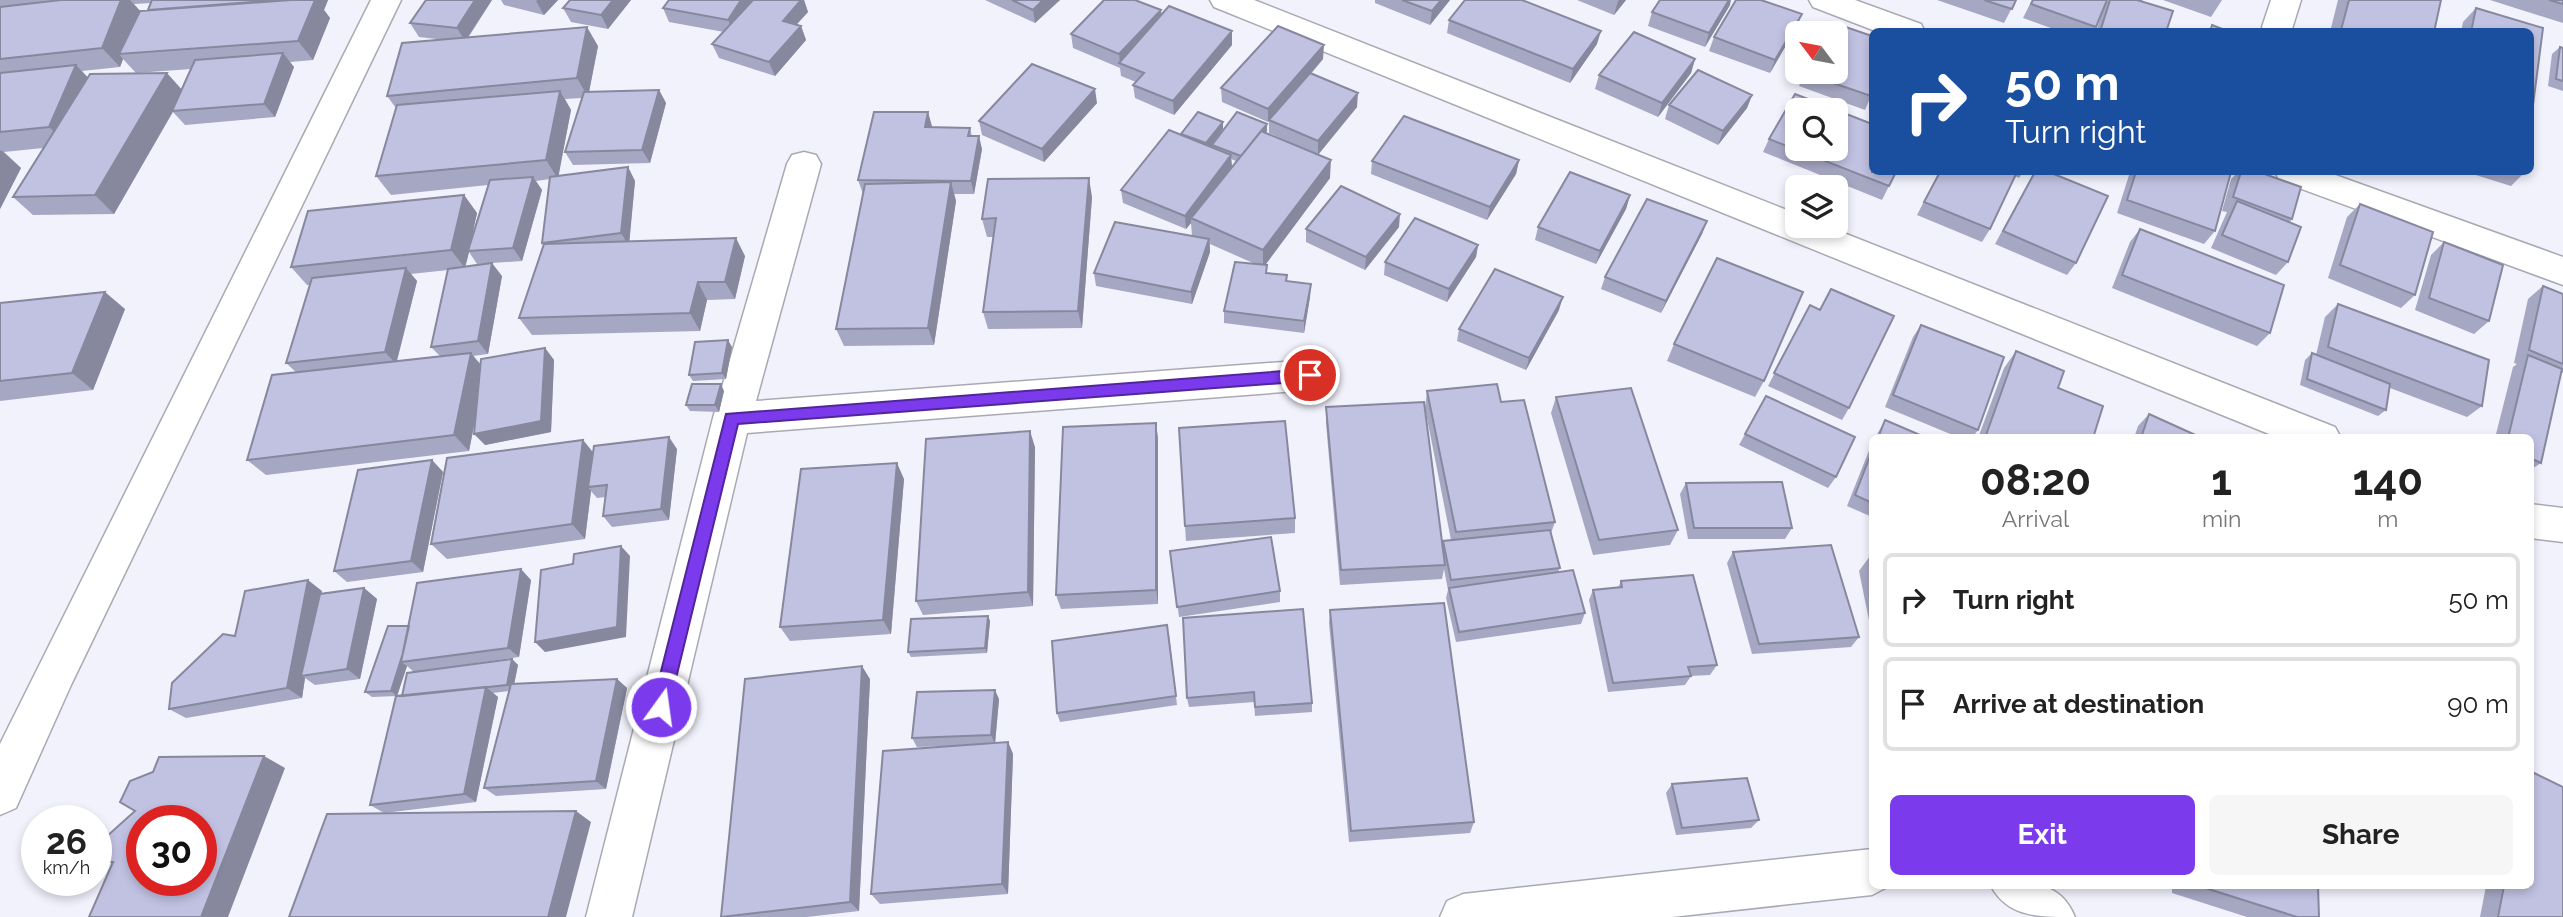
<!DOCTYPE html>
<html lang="en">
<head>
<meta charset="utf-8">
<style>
	body { margin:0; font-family:Raleway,sans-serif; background:#f6f6f6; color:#222; height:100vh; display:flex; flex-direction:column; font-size:26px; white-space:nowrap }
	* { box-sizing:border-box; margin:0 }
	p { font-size:23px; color:#767676 }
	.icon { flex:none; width:38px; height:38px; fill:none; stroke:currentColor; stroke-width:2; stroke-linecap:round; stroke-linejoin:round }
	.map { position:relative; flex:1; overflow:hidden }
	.details { position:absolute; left:1869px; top:434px; width:665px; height:455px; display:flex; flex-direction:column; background:#fff; border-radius:10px; box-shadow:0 4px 10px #0003 }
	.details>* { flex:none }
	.hud { position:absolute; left:1869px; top:28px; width:665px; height:147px; border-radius:10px; box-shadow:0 4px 10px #0003; background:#1a4fa0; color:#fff; overflow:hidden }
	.needle { width:46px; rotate:302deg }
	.fabs { position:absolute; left:1785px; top:21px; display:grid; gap:14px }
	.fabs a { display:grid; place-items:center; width:63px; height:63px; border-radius:10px; background:#fff; box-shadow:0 4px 10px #0003; font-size:35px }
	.speed { position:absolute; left:21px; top:805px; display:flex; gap:14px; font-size:35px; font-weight:700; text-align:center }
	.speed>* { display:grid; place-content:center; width:91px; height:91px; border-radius:50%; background:#fff; box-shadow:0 4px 10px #0003; line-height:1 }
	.speed small { font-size:18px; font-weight:400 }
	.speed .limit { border:10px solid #d22; background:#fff; color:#111 }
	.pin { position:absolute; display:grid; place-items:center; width:60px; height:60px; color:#fff; margin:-30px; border:4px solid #fff; border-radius:50%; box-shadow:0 2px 7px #0007 }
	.me { position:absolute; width:77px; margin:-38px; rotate:14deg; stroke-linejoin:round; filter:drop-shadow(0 0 5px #0008) }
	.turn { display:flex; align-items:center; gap:24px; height:147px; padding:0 21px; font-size:32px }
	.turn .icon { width:91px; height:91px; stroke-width:2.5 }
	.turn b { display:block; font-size:49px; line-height:60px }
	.eta { display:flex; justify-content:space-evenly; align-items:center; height:119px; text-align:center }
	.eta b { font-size:42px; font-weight:700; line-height:49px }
	.button { display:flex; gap:14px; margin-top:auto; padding:14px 21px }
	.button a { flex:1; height:80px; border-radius:10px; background:#7c3aed; color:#fff; font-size:28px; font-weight:700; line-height:80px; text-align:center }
	.button a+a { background:#f6f6f6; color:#222 }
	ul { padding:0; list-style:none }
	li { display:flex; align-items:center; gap:21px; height:94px; margin:0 14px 10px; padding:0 7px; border:4px solid #e0e0e0; border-radius:10px }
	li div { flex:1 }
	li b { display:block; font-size:26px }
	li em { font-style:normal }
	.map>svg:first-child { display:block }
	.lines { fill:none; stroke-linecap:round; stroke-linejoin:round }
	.street-casing { stroke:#a9a9b3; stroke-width:3 }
	.street { fill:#fff; fill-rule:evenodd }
	.wall { fill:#a6a7c2; fill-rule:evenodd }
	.shaded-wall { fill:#87889e }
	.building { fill:#c1c2e2; stroke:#87889e; stroke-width:2; fill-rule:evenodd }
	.route { fill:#7c3aed; stroke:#51269a; stroke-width:2 }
</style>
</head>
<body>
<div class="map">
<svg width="2563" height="917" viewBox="0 0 2563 917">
	<rect width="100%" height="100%" fill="#f2f2fd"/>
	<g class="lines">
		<!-- street casing -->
		<g class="street-casing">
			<path id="street" d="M371,0H401L71,685L16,808L0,815V744Z
				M1210,0H1254L1797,214V226H1826L2335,427L2341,438H2279L1214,7Z
				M1809,0H1855L1921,24L1925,32H1878L1813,7Z
				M2271,0H2301L2291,32H2265L2262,27Z
				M804,152L816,155L821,164L756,401L1310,360L1323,364L1329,375L1323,386L1310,390L747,433L632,917H586L713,418L787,164L792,155Z
				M2275,172H2327L2563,257V285L2280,181Z
				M2530,504L2563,508V542L2530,538Z
				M1872,849V886H1889L1872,895L1672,917H1440L1447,901L1463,894Z
				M1991,886C2028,883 2059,878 2075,917C2037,917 2008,917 1991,886Z"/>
		</g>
		<!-- street -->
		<use href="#street" class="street"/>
	</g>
	<!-- wall -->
	<path class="wall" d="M0,0H328L324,10L330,18L313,60L290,62L294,67L275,117L185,125L173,112L114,214L33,215L13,197L43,148L4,152L21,168L0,209ZM151,3L148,10L140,11L134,4ZM123,59L136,73L191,69L181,90L88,78L82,71L120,67Z
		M426,0H492L468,38L598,46L589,92L659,90L666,103L650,163L573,165L565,152L582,98L565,99L571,110L558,176L628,167L635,181L629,241L745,256L735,299L707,300L700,331L532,335L519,318L543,245L542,243L550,179L536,181L542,190L522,261L477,264L469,252L465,267L502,276L488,354L473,356L481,365L545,348L554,360L551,432L485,445L476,415L469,451L266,475L247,460L297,373L286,363L310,285H307L291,267L464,195L477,213L472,235L488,185L391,195L376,176L396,108L387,96L445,40L419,37L410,23ZM448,270L431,347L440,356L397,361L417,281L411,274Z
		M501,0H558L544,15L504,5Z
		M631,0L608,29L571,22L563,8Z
		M669,0H804L808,12L796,25L801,26L806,40L775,76L719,58L712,44L724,32L669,22L663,8Z
		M985,0H1060L1035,23Z
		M1375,0H1450L1430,25L1375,3Z
		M1577,0H1626L1614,15Z
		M1937,0H2016L2004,23Z
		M2032,0H2107L2093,32H2062L2023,18Z
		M2108,0H2143L2142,1L2166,32H2096L2104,6Z
		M2163,0H2222L2211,17Z
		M2338,0H2441L2434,32H2330Z
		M2490,0H2563V23Z
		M1730,5L1705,47L1648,26L1652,12Z
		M2476,8L2543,28L2533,105L2530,107V32H2461L2463,22Z
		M1802,14L1796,28L1770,73L1709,51L1714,37Z
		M1161,15L1232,31V45L1174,115L1135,98L1133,85L1136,82L1121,76L1120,68L1073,48L1071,34Z
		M1449,20L1597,44L1570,83L1447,33Z
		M2560,47L2563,48V91L2548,86L2552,54Z
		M1323,59L1311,74L1357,107L1318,154L1330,178L1265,265L1267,273L1287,282L1310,297L1304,333L1224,323V311L1253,263L1210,244V252L1192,304L1096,286L1094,273L1192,236L1191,223L1186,229L1123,203L1121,190L1181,135V134L1223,129L1210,146L1213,147L1212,145L1267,131L1266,133L1297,146L1269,133V121L1268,122L1222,102L1221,88ZM1231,159L1236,161L1232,167Z
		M1695,59L1691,73L1658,117L1595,89L1599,75Z
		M1805,72L1872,94L1865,110L1799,86Z
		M1752,95L1747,108L1718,145L1665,119L1669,105Z
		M1097,103L1044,162L982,135L979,121Z
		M932,126V127L970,128L972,136L982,149L974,194H954L956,201L934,345L844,346L836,329L863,194L858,180Z
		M1769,139L1896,172L1882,200L1763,152Z
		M1519,160L1516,174L1487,220L1371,174L1372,161Z
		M1939,172H2023L2019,178L2015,176L1990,229L1982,242L1917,215Z
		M2034,172L2076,263L2067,275L1995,244Z
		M2130,172H2231L2215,231L2204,244L2117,213Z
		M2238,172H2259L2292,219L2289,223L2288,262L2276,275L2211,248L2227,212L2222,211L2231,179Z
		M2466,172H2525L2511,186Z
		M1630,195L1626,209L1596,264L1535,240L1538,227Z
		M1092,197L1082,328L988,329L983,312L993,237H987L982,219Z
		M2360,204L2415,295L2401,308L2328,278L2347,217Z
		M1707,221L1702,234L1661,313L1601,289L1605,277Z
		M1399,227L1365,270L1306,242V229Z
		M2140,229L2270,333L2257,346L2112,288L2130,242Z
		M2444,242L2489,321L2474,334L2415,310L2431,255Z
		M1478,245L1476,257L1447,302L1384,275L1385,262Z
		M2543,286L2563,294V372L2561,374L2541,463L2530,470V438H2495L2513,367L2517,364L2514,363L2528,299Z
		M0,303L125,309L93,390L0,401Z
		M2338,304L2482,406L2467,417L2390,388L2386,410L2378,416L2300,385L2305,360L2312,353L2316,355L2325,317Z
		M1810,305L1849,408L1842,420L1768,386Z
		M1559,310L1526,370L1457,341L1459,329Z
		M1921,325L1978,430L1972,438H1960L1885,407L1913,337Z
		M1674,344L1764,381L1755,397L1667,361Z
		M732,347L726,379L693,381L689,375Z
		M2016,351L2058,388L2093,438H1978L2004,368Z
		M724,391L719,412L690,411L686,405Z
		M1427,391L1501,402L1555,522L1551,533L1560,568L1558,572L1585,613L1581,624L1456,642L1446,598L1448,590L1444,569L1442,579L1340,585L1326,423V407L1442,544L1443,541L1451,540L1425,408Z
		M1766,396L1836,477L1828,488L1739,445Z
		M1556,397L1678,530L1670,545L1593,555L1551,413Z
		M2149,414L2202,438H2134L2138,426Z
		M1885,420L1927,438H1875Z
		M1156,423L1158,439V604L1061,609L1056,595Z
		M583,440L593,453L677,449L669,520L612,527L603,516L606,497L597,498L591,491L585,539L447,559L431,544Z
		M1872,443V517L1847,506Z
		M1035,447L1033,606L923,615L916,601Z
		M432,460L443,472L423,572L347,582L334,571Z
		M904,479L891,634L790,641L780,627Z
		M1686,483L1792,528L1785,539H1688L1680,494Z
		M1295,518V533L1186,541L1185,526Z
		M1170,551L1280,591V602L1179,617Z
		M1733,552L1859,637L1851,647L1752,654L1727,563Z
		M1870,556H1872V635L1859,571Z
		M531,580L519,657L414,672L407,666L397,696L372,697L365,692L409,626Z
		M1621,581L1717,665L1710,675L1691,676L1685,685L1608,692L1589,600L1593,590L1618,588Z
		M364,588L377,599L360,679L315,685L305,678L302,698L186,718L169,709L322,591L321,594Z
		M1303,609L1312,703V712L1255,716L1254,702L1189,707L1187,698Z
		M1330,610L1474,822L1470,833L1349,842L1329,623Z
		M988,616L990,621L987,653L911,657L908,652Z
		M1169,634L1177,705L1060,722L1057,713Z
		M512,659L518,665L514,684L617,679L627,688L606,789L496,796L484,788L509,691L493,693L498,697L476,802L384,813L370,805L402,696Z
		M870,679L859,911L807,917H722Z
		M999,699L995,743L1008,742L1013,754L1008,894L880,904L871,894L949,746L917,747L912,738Z
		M1672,784L1759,820L1751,828L1676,835L1666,793Z
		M2172,886H2318L2319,917H2247L2172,893Z
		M2486,886H2530L2563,917H2480Z"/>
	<!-- shaded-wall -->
	<path class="shaded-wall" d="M121,0H130L141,12L119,54L123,59L120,67L102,48Z
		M315,0H328L324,10L330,18L313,60L298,41Z
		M475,0H492L465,41L457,28Z
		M538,0H558L544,15L536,1Z
		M613,0H631L608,29L601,15Z
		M741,0H756L734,33L728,20Z
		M801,0H804L808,12L788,34L783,21Z
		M1043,0H1060L1035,23L1033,10Z
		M1441,0H1450L1430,25L1432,11Z
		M1619,0H1626L1614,15L1618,1Z
		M1729,0H1731L1730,5L1705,47L1709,33Z
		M1161,10L1162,24L1120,63L1119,54Z
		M1802,14L1796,28L1770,73L1775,60Z
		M801,26L806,40L775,76L769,62Z
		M587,27L598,46L588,97L577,78Z
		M1232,31V45L1174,115L1173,101Z
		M1601,31L1597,44L1570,83L1573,69Z
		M1324,45L1323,59L1268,122V109Z
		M283,53L294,67L275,117L264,104Z
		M1695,59L1691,73L1658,117L1662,103Z
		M76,65L94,84L68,145L49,127Z
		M167,73L184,92L114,214L95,195Z
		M1095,89L1097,103L1044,162L1042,149Z
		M659,90L666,103L650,163L642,150Z
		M560,91L571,110L558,179L546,160Z
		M1358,93L1357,107L1318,155V141Z
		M1752,95L1747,108L1718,145L1723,131Z
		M928,112L932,126L929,141L925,127Z
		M1223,122V129L1207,151L1206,143Z
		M1267,124V131L1242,164V157Z
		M979,136L982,149L974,194L971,181Z
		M1,150L21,168L0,209V151Z
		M1231,155L1232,168L1191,218V223L1186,229L1185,216Z
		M1331,160L1330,178L1263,268V250Z
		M1519,160L1516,174L1487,220L1490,207Z
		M628,167L635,181L629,246L621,233Z
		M533,177L542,190L522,261L513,248Z
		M1089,178L1092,197L1082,328L1078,311Z
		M951,182L956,201L934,345L928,328Z
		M464,195L477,213L469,251H468L469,252L465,268L451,250Z
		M1630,195L1626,209L1596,264L1600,251Z
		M1400,214L1399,227L1365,270L1366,257Z
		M1707,221L1702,234L1661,313L1666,301Z
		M736,238L745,256L735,299L725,282Z
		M1209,239L1210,252L1192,304L1191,292Z
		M1478,245L1476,257L1447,302L1449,289Z
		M492,263L502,276L488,354L478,341Z
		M406,268L417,281L396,364L385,352Z
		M698,282L707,300L700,331L690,313Z
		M1311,284L1310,297L1304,333V321Z
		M105,292L125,309L93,390L72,373Z
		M1563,297L1559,310L1526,370L1529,358Z
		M728,340L732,347L726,379L722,373Z
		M545,348L554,360L551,432L485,445L474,434Z
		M471,353L485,370L469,451L454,435Z
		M721,384L724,391L719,412L715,405Z
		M1156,423L1158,439V604L1156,590Z
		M1030,431L1035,447L1033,606L1028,592Z
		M669,437L677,449L669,520L661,509Z
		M583,440L596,456L588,487L591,491L585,539L572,524Z
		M432,460L443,472L423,572L411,561Z
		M897,463L904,479L891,634L883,620Z
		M621,546L630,556L626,637L545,652L535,642Z
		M521,569L531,580L519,657L508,648Z
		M308,580L322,591L306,675L301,676L305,678L302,698L287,688Z
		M364,588L377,599L360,679L347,669Z
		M988,616L990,621L987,653L985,648Z
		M413,626L401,662L407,666L397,696L391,691Z
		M512,659L518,665L513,690L507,685Z
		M862,666L870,679L859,911L850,902Z
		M617,679L627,688L606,789L596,781Z
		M486,687L498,697L476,802L464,794Z
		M995,690L999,699L995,744L991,735Z
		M1008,742L1013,754L1008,894L1002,884Z
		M264,756L285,768L228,917H201Z
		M576,811L591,822L566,917H548Z"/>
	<!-- building -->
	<path class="building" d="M61,0H121L102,48L0,59V7Z
		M152,0H280L148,10Z
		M291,0H315L298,41L119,54L140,11Z
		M426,0H475L457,28L410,23Z
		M570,0H613L601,15L563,8Z
		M669,0H741L728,20L663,8Z
		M753,0H801L783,21L801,26L769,62L712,44Z
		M1012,0H1043L1033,10Z
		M1104,0H1135L1161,10L1119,54L1071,34Z
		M1402,0H1441L1432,11Z
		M1465,0H1522L1601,31L1573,69L1449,20Z
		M1660,0H1729L1709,33L1652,12Z
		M1736,0H1761L1802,14L1775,60L1714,37Z
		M1984,0H2016L2012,9Z
		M2033,0H2107L2096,27L2031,4Z
		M2110,0H2137L2173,11L2166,32H2100Z
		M2349,0H2441L2434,32H2344L2341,30Z
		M2549,0H2563V4Z
		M1169,6L1232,31L1173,101L1133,85L1144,73L1119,63Z
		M2476,8L2543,28L2533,105H2530V32H2471Z
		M1831,22L1872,36V94L1871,96L1804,73L1805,72H1836V33H1825Z
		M2212,25L2230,32H2210Z
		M1278,26L1324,45L1268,109L1221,88Z
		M587,27L577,78L387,96L402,43Z
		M1634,32L1695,59L1662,103L1599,75Z
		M2560,47L2563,48V81L2556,79Z
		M283,53L264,104L172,111L195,60Z
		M1032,64L1095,89L1042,149L979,121Z
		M76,65L49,127L0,132V73Z
		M1698,70L1752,95L1723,131L1669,105Z
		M167,73L95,195L13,197L90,74Z
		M1310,73L1358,93L1318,141L1269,120Z
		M659,90L642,150L565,152L584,92Z
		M560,91L546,160L376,176L397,105Z
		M1795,94L1872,124V172H1896L1889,186L1769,139ZM1797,110H1836V149H1797Z
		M874,112H928L925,127L970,128L968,136H979L971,181L858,180Z
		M1198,112L1223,122L1206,143L1181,134Z
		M1237,112L1267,124L1241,156L1212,145Z
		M1404,116L1519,160L1490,207L1372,161Z
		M1169,130L1231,155L1185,216L1121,190Z
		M1261,131L1331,160L1263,250L1191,218Z
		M628,167L621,233L542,243L550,177Z
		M1570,172L1630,195L1600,251L1538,227Z
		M1940,172H2017L1990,229L1924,202Z
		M2035,172H2049L2108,196L2076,263L2003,231Z
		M2136,172H2231L2215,231L2127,200Z
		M2241,172H2259L2301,187L2292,219L2233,197Z
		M533,177L513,248L468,251L490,180Z
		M1089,178L1078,311L983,312L996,218L982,219L988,179Z
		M951,182L928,328L836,329L865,184Z
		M1341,186L1400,214L1366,257L1306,229Z
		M464,195L451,250L291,267L308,211Z
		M1647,199L1707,221L1666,301L1605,277Z
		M2237,201L2301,227L2288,262L2222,235Z
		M2360,204L2433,232L2415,295L2340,265Z
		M1415,218L1478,245L1449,289L1385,262Z
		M1115,222L1209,239L1191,292L1094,273Z
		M2140,229L2284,285L2270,333L2122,275Z
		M736,238L725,282H698L690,313L519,318L544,244Z
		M2444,242L2503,265L2489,321L2429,298Z
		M1717,258L1803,292L1764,381L1674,344Z
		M1235,262L1267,265L1266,273L1287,275L1286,281L1311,284L1304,321L1224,311Z
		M492,263L478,341L431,347L448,269Z
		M406,268L385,352L286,363L312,278Z
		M1495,269L1563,297L1529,358L1459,329Z
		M2543,286L2563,294V364L2529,350Z
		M1831,289L1894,316L1849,408L1774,373L1810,305L1820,310Z
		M105,292L72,373L0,381V303Z
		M2338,304L2489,360L2482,406L2328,347Z
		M1921,325L2004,357L1978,430L1893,395Z
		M728,340L722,373L689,375L695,342Z
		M545,348L541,421L474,434L481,359Z
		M2016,351L2064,371L2058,388L2103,406L2093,438H1985Z
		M471,353L454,435L247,460L272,375Z
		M2312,353L2390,384L2386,410L2307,379Z
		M2528,355L2562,369L2541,463L2530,458V438H2508Z
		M692,384H721L715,405H686Z
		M1497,384L1501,402L1524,400L1555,522L1456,532L1427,391Z
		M1631,388L1678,530L1599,540L1556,397Z
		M1766,396L1855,437L1836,477L1745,434Z
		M1424,402L1445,565L1341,570L1326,407Z
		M2149,414L2202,438H2141Z
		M1885,420L1927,438H1878Z
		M1285,421L1295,518L1185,526L1179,428Z
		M1156,423V590L1056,595L1063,427Z
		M1030,431L1028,592L916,601L926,439Z
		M669,437L661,509L603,516L607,485L588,487L594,446Z
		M583,440L572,524L431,544L447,458Z
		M1872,451V503L1855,495Z
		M432,460L411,561L334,571L358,470Z
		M897,463L883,620L780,627L801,469Z
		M1782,482L1792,528H1694L1686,483Z
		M1550,530L1560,568L1451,580L1443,541Z
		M1271,537L1280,591L1177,607L1170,551Z
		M1831,545L1859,637L1759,644L1733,552Z
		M621,546L617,627L535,642L541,570L573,564L574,554Z
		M521,569L508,648L401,662L417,583Z
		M1573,570L1585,613L1459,632L1449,588Z
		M1693,575L1717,665L1688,667L1691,676L1613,683L1593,590L1622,587L1621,581Z
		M308,580L287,688L169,709L172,683L223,634L235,636L245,591Z
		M364,588L347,669L301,676L320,594Z
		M1444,603L1474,822L1351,831L1330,610Z
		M1303,609L1312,703L1255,707L1254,692L1187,698L1183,618Z
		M988,616L985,648L908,652L911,619Z
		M1167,625L1176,696L1057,713L1052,641Z
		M388,626H409L403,653L391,691L365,692Z
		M512,659L507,685L402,696L407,673Z
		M862,666L850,902L721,917L745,679Z
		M617,679L596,781L484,788L511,684Z
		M486,687L464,794L370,805L396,696Z
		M995,690L991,735L912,738L917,692Z
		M1008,742L1002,884L871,894L883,751Z
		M264,756L201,917H89L113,862H107L101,854L106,837L135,811L120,802L130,781L153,772L159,757ZM142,821H201V880H142Z
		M2530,771L2563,787V917H2498L2504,886H2530Z
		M1747,778L1759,820L1682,828L1672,784Z
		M576,811L548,917H289L327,814Z
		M2199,886H2318L2319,917H2297Z"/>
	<!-- route -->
	<path class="route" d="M1310,369L1317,375L1310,381L738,424L669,707L667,713L661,715L654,713L652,707L726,414Z"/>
</svg>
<div class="fabs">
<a><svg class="needle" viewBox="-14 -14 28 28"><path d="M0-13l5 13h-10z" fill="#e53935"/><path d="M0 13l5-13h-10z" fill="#767676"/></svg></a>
<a><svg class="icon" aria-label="search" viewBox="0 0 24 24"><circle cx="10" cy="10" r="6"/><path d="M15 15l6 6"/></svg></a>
<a><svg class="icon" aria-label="layers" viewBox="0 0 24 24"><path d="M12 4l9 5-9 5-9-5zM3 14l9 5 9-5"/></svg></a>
</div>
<div class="speed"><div>26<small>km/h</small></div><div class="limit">30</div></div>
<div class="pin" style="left:1310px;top:375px;background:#d93025"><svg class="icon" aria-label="arrive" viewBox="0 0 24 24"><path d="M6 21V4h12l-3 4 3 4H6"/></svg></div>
<svg class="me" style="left:661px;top:707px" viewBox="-20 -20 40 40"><circle r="17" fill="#7c3aed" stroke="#fff" stroke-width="3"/><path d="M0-11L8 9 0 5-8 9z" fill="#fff"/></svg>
<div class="hud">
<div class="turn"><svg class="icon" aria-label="right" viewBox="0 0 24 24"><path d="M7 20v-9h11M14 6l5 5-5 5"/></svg><div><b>50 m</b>Turn right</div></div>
</div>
<section class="details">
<div class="eta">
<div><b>08:20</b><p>Arrival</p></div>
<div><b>1</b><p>min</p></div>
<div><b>140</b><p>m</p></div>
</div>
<ul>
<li><svg class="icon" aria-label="right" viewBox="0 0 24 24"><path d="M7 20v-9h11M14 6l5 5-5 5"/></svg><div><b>Turn right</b></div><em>50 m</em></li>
<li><svg class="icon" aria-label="arrive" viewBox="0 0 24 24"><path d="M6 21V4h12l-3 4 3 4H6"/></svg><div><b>Arrive at destination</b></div><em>90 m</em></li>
</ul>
<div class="button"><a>Exit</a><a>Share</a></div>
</section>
</div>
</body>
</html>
